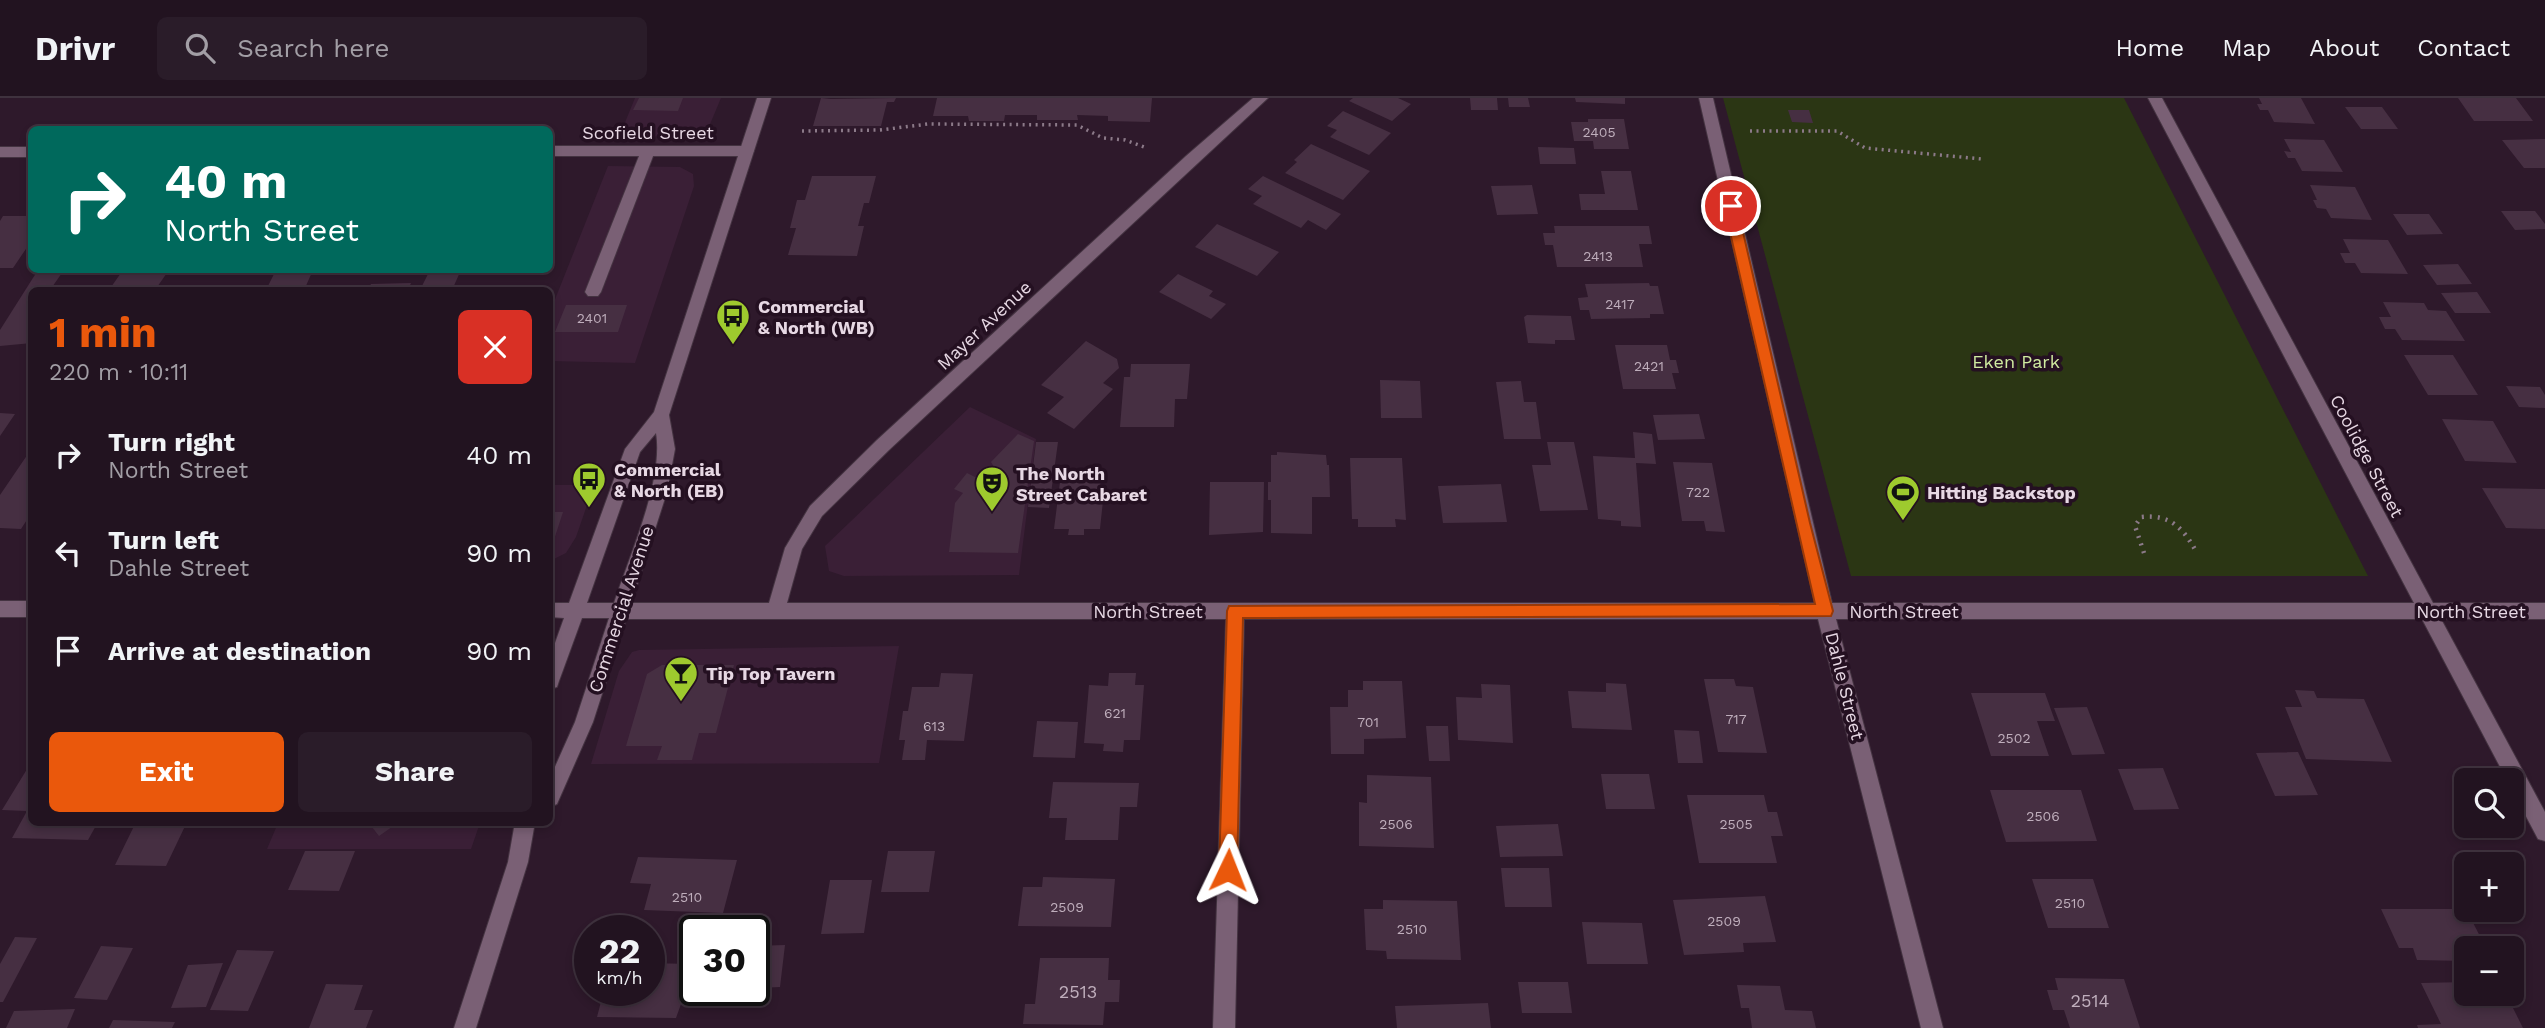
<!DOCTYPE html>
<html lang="en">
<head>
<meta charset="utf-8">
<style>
	body { margin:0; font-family:"Work Sans",sans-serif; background:#2a1c29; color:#f1f3f6; height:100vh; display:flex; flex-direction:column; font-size:26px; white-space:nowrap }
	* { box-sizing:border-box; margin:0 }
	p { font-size:23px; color:#a29ea5 }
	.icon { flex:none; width:38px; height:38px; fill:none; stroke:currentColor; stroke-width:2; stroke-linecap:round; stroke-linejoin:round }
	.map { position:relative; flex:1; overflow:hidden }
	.drawer { position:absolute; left:28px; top:189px; width:525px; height:539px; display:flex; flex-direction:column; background:#221320; border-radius:10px; box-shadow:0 4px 10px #0003,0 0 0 2px #3f323e }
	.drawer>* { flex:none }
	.guide { position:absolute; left:28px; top:28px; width:525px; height:147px; border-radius:10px; box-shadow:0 4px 10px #0003,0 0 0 2px #3f323e; background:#00695c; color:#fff; overflow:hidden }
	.tools { position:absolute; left:2454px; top:670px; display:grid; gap:14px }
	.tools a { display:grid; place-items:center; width:70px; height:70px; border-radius:10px; background:#221320; box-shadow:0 4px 10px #0003,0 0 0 2px #3f323e; font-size:35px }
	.speed { position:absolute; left:574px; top:817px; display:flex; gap:14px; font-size:35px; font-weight:700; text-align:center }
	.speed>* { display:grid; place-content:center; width:91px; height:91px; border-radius:50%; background:#221320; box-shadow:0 4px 10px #0003,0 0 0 2px #3f323e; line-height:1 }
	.speed small { font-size:18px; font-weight:400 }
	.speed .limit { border:4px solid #111; border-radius:10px; background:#fff; color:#111 }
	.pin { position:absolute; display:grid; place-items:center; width:60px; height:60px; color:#fff; margin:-30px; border:4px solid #fff; border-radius:50%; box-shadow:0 2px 7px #0007 }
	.me { position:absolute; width:77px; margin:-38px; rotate:2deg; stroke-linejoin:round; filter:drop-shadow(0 0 5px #0008) }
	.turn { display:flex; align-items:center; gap:24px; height:147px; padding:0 21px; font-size:32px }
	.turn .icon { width:91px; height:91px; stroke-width:2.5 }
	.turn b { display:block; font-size:49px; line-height:60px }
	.round { display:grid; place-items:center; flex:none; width:74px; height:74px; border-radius:10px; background:#2a1c29 }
	.summary { display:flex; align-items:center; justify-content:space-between; height:119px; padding:0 21px }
	h1 { font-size:42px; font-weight:700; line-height:52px; color:#ea580c }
	.button { display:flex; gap:14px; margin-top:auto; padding:14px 21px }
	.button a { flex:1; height:80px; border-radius:10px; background:#ea580c; color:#fff; font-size:28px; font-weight:700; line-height:80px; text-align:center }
	.button a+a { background:#2a1c29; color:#f1f3f6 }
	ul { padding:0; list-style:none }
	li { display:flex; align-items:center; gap:21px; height:98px; padding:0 21px }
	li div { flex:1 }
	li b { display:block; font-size:26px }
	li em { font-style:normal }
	header { display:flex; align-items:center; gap:42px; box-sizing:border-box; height:98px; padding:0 35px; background:#221320; border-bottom:2px solid #3f323e }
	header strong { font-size:33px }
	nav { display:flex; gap:38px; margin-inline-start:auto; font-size:24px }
	.search { width:490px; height:63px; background:#2a1c29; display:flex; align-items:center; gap:18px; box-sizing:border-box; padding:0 24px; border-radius:10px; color:#a29ea5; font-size:26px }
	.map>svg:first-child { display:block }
	.built { fill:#3a1f36 }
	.green { fill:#2b3614 }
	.building { fill:#462f42 }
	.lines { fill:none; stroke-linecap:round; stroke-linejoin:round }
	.service-casing { stroke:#443341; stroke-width:2 }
	.minor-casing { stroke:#443341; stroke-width:2 }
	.tertiary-casing { stroke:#443341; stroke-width:2 }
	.path-far1 { stroke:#8c7a89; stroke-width:3.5; stroke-dasharray:2 4.5; stroke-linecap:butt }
	.path { stroke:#8c7a89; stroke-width:4.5; stroke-dasharray:2 6; stroke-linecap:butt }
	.service { fill:#7a6075; fill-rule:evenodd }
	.minor { fill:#7a6075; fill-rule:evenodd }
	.tertiary { fill:#7a6075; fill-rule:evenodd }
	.route { fill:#ea580c; stroke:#983908; stroke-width:2 }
	.labels { text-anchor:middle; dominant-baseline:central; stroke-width:7; stroke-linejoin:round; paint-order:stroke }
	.number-label { font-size:14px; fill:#bfaebc }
	.street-label { font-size:18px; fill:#e7d8e4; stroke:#241021 }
	.poi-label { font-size:18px; font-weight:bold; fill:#e7d8e4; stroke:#241021; text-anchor:start }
	.park-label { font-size:18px; fill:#d0eba0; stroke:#241021 }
	.near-number-label { font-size:18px; fill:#bfaebc }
</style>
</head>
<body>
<header>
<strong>Drivr</strong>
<div class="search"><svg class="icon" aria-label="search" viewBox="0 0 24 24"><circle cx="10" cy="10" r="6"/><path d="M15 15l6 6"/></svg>Search here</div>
<nav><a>Home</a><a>Map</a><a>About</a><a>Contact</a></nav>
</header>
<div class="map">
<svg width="2545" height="930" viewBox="0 0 2545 930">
	<rect width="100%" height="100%" fill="#2e192b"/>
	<!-- built -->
	<path class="built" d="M635,0H721L708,31L692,38L619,39Z
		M608,68L680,69L693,76L694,88L635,265L550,263V214Z
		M970,309L1036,341L1019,477L844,478L829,473L825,448Z
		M550,387H594L576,439L566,455L550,463Z
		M899,548L879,665L591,666L619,573L632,554L639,552Z
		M278,725H480L471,751H267Z"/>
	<!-- green -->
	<path class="green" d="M1723,0H2124L2368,478H1851Z"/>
	<!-- building -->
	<path class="building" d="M639,0H683L678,13L633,12Z
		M821,0L831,1L896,0L894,4H887L881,28H813Z
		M937,0H1152L1150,24L1108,23V18L1077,17L1078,22H1037V17H1005L1004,23H969L968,18H933Z
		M1353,0H1398L1411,6L1392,23L1349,3Z
		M1470,0H1497L1498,12H1471Z
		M1508,0H1528L1530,9H1509Z
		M1575,0H1625V6L1576,4Z
		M2259,0H2301L2315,26L2274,24L2268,12H2260L2257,6H2262Z
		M2458,0H2516L2533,23H2474Z
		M2345,9H2382L2398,31H2361Z
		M1788,12H1809L1813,25L1792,24Z
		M1343,13L1391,35L1369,57L1330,39L1337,32L1327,28Z
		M1588,21H1624L1629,51H1594L1593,43H1574L1571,24H1588Z
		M2284,41L2324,42L2343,74L2302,73L2295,60H2288L2284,53L2291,54Z
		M2545,41V70H2524L2502,42Z
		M1311,46L1370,73L1343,102L1285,75L1297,64L1294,62Z
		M1538,49L1574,50L1576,66H1540Z
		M1601,73H1631L1638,112H1581L1579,96H1605Z
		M812,78H876L869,105H864L858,128H864L857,158L788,157L796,130H790L797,102H805Z
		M1263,78L1341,116L1326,132L1308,122L1301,130L1253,106L1262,98L1248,91Z
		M1532,87L1538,116L1497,117L1491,88Z
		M2310,87L2355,89L2372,122L2331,120L2326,111L2317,110L2313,102H2317Z
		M2501,113H2535L2545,126V131L2515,132Z
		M2393,116H2429L2443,136L2407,137Z
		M3,118H32V142L13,170H0V123Z
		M1217,126L1279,154L1257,178L1195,149Z
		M1554,128H1649L1652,146H1639L1643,169H1557L1553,147H1545L1543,135H1555Z
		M2343,141L2388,142L2408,176L2361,175L2355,165H2345L2340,155H2350Z
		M2458,166L2472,186L2437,187L2423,167Z
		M38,172H64L50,192H32V245L0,248V232Z
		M123,172H169L155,192H109Z
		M276,172H313L305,190H267Z
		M430,172H461L452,192H420Z
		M1178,176L1213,193L1209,198L1226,206L1211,221L1159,194Z
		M411,185L408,192H368L371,186Z
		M1649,185L1650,188H1658L1664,216H1650V220L1591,221L1589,212H1580L1578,200L1588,199L1585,186Z
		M338,188L336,192H312L313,189Z
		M2477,194L2491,215H2455L2441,195Z
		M2383,204L2424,205L2428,212L2446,213L2465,243L2402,242L2395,231H2385L2379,219H2391Z
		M566,207H627L618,234H555Z
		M1527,217L1571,218L1575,242H1555V246L1528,245L1524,219Z
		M1086,243L1117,261L1119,270L1103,285L1113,291L1074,331L1047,315L1064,299L1041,287Z
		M1615,247H1667L1670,262H1676L1679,275H1672L1676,291H1623Z
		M2404,257H2453L2478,297H2428Z
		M1131,266H1190L1187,301H1175L1174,329H1120L1124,279H1130Z
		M1380,282L1420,283L1422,320H1381Z
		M1521,283L1524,304H1536L1541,341H1504L1496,284Z
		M2506,288L2540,289L2545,297V310L2519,309Z
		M0,315L15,316L0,338Z
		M1699,316L1705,341L1658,342L1653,317Z
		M2442,321L2493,323L2517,365L2465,363Z
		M1633,334L1652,336L1656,366L1636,365L1641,429L1621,428V423L1598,421L1593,358L1635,360Z
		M1018,336L1034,343L1018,455L949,454L955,405L963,395L954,391L967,375L975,379L994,369L991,364Z
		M1036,344H1058L1049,410L1028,409Z
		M1547,344H1574L1588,412L1540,413L1532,367H1551Z
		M32,350V414L21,431L0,430V397Z
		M1277,354L1326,357L1327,367H1329L1330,399H1312V436L1271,435V402H1268V384H1271V357H1277Z
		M1350,360H1402L1406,422L1395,421L1396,429H1358V421H1352Z
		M1673,364L1712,365L1725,434L1706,433L1704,423H1682Z
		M1061,376H1101L1100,392L1104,393L1100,431H1084V437H1068L1069,431H1054Z
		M1210,384H1264L1263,434L1209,437Z
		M1501,386L1507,424L1443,425L1438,388Z
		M2482,390L2545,391V431L2506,430Z
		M550,414H563L550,454Z
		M662,567H734L716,635H699L692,662H657L662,648H626L647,576Z
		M941,575L973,576L964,643L927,642L925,662H902L905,642H899L903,613H908L912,589H939Z
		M1109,575H1136L1135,587H1144L1140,642H1124L1123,654L1103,653L1104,646L1084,645L1089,587L1108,588Z
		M1704,581H1734L1736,588L1753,589L1767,655L1718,654Z
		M1363,583H1402L1406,640L1364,641V656H1331L1330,609H1348V592H1363Z
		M1606,585L1626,586L1632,632L1572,630L1568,593L1606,594Z
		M1481,586L1510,587L1513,645L1458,642L1456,599L1482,600Z
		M2295,592L2314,593L2317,600L2364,601L2392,664L2306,661L2285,609H2302Z
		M1971,595H2045L2055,623H2037L2049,658H1991Z
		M2087,609L2105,656L2072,657L2054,610Z
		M1037,623L1078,624L1075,660L1033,659Z
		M1426,628H1448L1450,663H1429Z
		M1674,632L1699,633L1703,665H1678Z
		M2298,654L2318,697L2275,698L2256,655Z
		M32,663V724H98L88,742L12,740L27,713L2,712Z
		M2163,670L2179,711L2134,712L2118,671Z
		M1601,676H1649L1655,711H1606Z
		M1367,677L1431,679L1434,750L1359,748V704L1367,705Z
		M1053,684L1139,685L1137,709H1120L1118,742H1065L1067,720H1049Z
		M1990,692H2081L2097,743L2006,744Z
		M1687,697H1764L1768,714H1777L1783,738H1771L1777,765H1699Z
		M136,724H187L166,768L115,767Z
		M368,724H399L379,738Z
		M1558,726L1563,758L1500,759L1496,728Z
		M305,753H355L339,793L288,792Z
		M888,753H935L929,794H881Z
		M638,759L737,762L723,815L644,812L651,786L630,785Z
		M1501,770H1549L1552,809H1505Z
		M1043,779L1115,781L1111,829L1018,828L1023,789H1042Z
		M2032,781H2093L2109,830H2048Z
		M830,782H872L864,835L821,836Z
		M1765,798L1776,844L1743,845L1744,854L1684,857L1673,802Z
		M1383,802L1457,803L1461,862L1387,861L1386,853L1366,852L1364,811H1383Z
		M2381,811H2466L2486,850H2466V863L2417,862L2413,850H2399Z
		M1582,824L1642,825L1648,866H1587Z
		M15,839L37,840L3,904H0V866Z
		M785,847L780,889L754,890V848Z
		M101,848L133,850L107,902L74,900Z
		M237,852L274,853L248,913L210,912Z
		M1040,860H1109L1108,882H1120L1119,904H1105L1103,927L1023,926L1025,906H1035Z
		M223,865L206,909L171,910L188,867Z
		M649,865L690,866L689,871H695V892H706L703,906H681L676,920L597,919L604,892H649Z
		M2055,880L2124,881L2140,930H2070L2064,912H2053L2047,892H2058Z
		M1518,884H1568L1572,915H1522Z
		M2466,884V896H2506L2523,930H2418L2417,927L2441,926L2421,885Z
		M326,886L363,887L354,912H373L366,930H309Z
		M1737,887L1780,888L1785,912L1812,913L1816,930H1752L1749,910H1741Z
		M1488,905L1491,930H1397L1395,908Z
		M75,911L67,930H6L14,913Z
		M113,922L175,924L172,930H109Z"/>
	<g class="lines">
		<!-- service casing -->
		<g class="service-casing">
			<path id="service" d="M648,48L655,53L601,194L598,198H588L585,194L641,53Z"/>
		</g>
		<!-- minor casing -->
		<g class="minor-casing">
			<path id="minor" d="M1253,0H1268L889,352L822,418L802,451L787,505H1815L1699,0H1713L1832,505H2414L2148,0H2162L2433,505H2545V521H2441L2545,714V743L2538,741L2511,690V682H2507L2422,521H1836L1943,930H1921L1818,521H1244L1235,930H1213L1226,521H620L614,518L611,513L614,508L620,505H769L785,450L810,408L877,342L1186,58Z
				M550,48H747L754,53L747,58H550Z
				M0,49H32V59H0Z"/>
		</g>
		<!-- tertiary casing -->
		<g class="tertiary-casing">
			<path id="tertiary" d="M757,0H771L669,317L675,351L667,394L593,624L557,706L550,709V680L575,624L609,520H582L559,583L557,589L550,591V559L564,520L550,519V505H569L625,351L654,314ZM656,335C664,382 629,459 614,505H587L640,354Z
				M0,503H32V519H0Z
				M515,724H535L528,764L476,930H454L508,764Z"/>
		</g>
		<!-- path-far1 -->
		<path class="path-far1" d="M802,33L880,32L928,26L1077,27L1103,40L1125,42L1144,49
			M1750,33H1837L1865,50L1982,61"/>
		<!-- path -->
		<path class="path" d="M2144,455L2135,428L2141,419C2171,416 2183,430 2197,455"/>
		<!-- service -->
		<use href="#service" class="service"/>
		<!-- minor -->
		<use href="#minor" class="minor"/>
		<!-- tertiary -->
		<use href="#tertiary" class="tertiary"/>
	</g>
	<!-- route -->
	<path class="route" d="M1731,103L1737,108L1810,425L1833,513L1831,518L1243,520L1237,772L1234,778L1228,780L1221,778L1219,772L1227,513L1229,508L1815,506L1724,108Z"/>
	<!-- icons -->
	<defs>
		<g id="bus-pin" transform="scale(1.75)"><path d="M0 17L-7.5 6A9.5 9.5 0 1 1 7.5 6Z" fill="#9eca2e" stroke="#241021"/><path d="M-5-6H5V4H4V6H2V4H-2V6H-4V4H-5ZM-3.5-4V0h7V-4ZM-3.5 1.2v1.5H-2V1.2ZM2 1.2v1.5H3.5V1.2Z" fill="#111"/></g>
		<g id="theatre-pin" transform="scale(1.75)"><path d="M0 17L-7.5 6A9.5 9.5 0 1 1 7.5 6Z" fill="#9eca2e" stroke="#241021"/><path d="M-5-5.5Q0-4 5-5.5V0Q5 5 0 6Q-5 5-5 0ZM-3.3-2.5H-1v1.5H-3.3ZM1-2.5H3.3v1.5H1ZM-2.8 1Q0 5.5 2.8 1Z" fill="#111"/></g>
		<g id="stadium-pin" transform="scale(1.75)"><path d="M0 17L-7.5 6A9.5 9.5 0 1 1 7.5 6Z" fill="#9eca2e" stroke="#241021"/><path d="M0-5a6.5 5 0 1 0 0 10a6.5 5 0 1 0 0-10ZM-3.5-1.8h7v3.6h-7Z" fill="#111"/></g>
		<g id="bar-pin" transform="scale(1.75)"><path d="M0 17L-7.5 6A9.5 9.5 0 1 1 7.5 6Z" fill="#9eca2e" stroke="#241021"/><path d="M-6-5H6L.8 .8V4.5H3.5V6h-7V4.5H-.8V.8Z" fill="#111"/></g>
	</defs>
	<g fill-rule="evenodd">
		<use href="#bus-pin" x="733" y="218"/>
		<use href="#bus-pin" x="589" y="381"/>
		<use href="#theatre-pin" x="992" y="385"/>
		<use href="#stadium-pin" x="1903" y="394"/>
		<use href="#bar-pin" x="681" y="575"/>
	</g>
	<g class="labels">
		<!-- number labels -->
		<g class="number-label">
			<text x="1599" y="34">2405</text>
			<text x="1598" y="158">2413</text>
			<text x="1620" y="206">2417</text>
			<text x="592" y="220">2401</text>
			<text x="1649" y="268">2421</text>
			<text x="1698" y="394">722</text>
			<text x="1115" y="615">621</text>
			<text x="1736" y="621">717</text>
			<text x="1368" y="624">701</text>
			<text x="934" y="628">613</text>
			<text x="2014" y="640">2502</text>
			<text x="2043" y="718">2506</text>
			<text x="1396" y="726">2506</text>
			<text x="1736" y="726">2505</text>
			<text x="687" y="799">2510</text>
			<text x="2070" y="805">2510</text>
			<text x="1067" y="809">2509</text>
			<text x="1724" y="823">2509</text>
			<text x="1412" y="831">2510</text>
		</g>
		<!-- street labels -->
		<g class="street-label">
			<text x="648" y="34">Scofield Street</text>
			<text transform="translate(984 227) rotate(-43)">Mayer Avenue</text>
			<text transform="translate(2367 358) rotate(62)">Coolidge Street</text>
			<text transform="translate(621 511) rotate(-72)">Commercial Avenue</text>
			<text x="1148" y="513">North Street</text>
			<text x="1904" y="513">North Street</text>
			<text x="2471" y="513">North Street</text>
			<text transform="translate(1845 588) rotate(76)">Dahle Street</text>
		</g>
		<!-- poi labels -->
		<g class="poi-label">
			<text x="758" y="208">Commercial<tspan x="758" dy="21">&amp; North (WB)</tspan></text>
			<text x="614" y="371">Commercial<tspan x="614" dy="21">&amp; North (EB)</tspan></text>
			<text x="1016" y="375">The North<tspan x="1016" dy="21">Street Cabaret</tspan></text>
			<text x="1927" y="394">Hitting Backstop</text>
			<text x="706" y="575">Tip Top Tavern</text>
		</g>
		<!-- park labels -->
		<g class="park-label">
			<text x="2016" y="263">Eken Park</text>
		</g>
		<!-- near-number labels -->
		<g class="near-number-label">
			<text x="1078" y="893">2513</text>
			<text x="2090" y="902">2514</text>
		</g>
	</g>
</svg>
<div class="tools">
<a><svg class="icon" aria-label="search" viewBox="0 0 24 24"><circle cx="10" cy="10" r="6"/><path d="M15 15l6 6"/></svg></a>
<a>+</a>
<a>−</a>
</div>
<div class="speed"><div>22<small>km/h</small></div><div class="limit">30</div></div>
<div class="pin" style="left:1731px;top:108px;background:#d93025"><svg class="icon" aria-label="arrive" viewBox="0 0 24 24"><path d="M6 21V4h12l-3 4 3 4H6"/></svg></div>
<svg class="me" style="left:1228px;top:772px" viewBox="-20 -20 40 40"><path d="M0-17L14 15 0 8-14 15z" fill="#ea580c" stroke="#fff" stroke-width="4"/></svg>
<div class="guide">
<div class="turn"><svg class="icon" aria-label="right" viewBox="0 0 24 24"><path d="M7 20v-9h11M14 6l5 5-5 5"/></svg><div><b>40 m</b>North Street</div></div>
</div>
<section class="drawer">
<div class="summary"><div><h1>1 min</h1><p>220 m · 10:11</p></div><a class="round" style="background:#d93025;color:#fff"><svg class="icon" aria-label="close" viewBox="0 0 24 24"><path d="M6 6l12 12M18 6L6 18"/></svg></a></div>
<ul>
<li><svg class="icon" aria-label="right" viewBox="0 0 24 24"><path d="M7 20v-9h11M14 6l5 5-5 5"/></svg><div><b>Turn right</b><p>North Street</p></div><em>40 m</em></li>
<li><svg class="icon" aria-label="left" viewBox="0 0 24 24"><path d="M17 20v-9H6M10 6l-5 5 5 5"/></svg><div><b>Turn left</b><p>Dahle Street</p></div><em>90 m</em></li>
<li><svg class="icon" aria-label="arrive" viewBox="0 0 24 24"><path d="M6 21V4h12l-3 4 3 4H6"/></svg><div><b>Arrive at destination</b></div><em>90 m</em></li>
</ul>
<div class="button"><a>Exit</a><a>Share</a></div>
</section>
</div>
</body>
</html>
